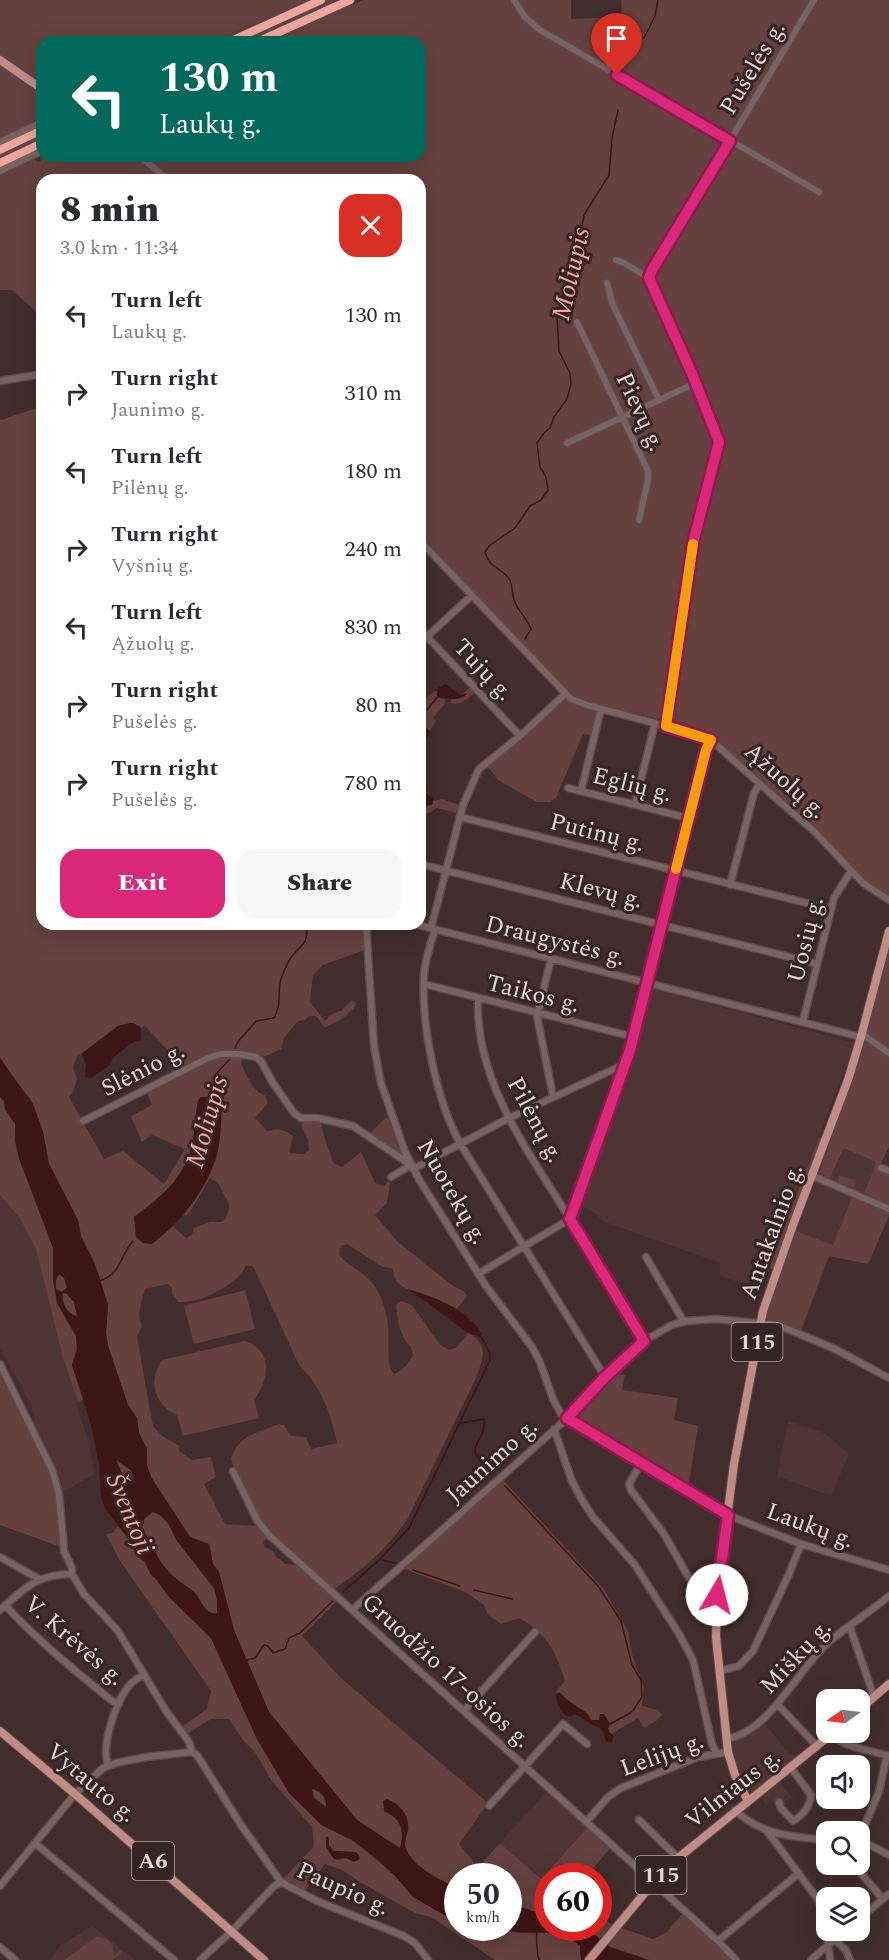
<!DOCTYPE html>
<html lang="en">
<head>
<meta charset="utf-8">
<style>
	body { margin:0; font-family:Spectral,serif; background:#f7f7f7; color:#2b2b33; height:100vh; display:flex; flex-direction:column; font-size:22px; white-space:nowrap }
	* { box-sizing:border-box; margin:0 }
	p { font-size:20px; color:#7c7c81 }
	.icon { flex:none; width:33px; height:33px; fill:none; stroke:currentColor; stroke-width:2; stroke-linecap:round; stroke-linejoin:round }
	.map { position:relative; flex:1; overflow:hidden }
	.details { position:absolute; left:36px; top:174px; width:390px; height:756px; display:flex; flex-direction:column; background:#fff; border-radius:18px; box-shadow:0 6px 24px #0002 }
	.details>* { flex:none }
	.hud { position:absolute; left:36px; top:36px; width:390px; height:126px; border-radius:18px; box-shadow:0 6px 24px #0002; background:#00695c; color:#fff; overflow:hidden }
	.needle { width:39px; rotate:256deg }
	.fabs { position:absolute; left:816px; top:1689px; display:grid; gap:12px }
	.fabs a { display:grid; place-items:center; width:54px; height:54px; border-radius:12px; background:#fff; box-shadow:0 6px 24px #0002; font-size:30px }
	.speed { position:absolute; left:444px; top:1863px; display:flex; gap:12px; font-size:30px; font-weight:700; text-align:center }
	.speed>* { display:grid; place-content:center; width:78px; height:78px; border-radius:50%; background:#fff; box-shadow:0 6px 24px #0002; line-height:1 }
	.speed small { font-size:15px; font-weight:400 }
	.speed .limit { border:9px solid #d22; background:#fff; color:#111 }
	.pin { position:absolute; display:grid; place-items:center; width:51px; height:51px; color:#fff; margin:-62px -26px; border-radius:50% 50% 50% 0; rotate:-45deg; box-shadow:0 0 6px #0007 }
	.pin .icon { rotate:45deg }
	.me { position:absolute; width:66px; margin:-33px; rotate:8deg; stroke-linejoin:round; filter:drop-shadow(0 0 4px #0008) }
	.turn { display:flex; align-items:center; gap:21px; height:126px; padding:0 24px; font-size:27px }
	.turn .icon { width:78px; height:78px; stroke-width:2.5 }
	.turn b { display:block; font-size:42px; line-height:51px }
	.round { display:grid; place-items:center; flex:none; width:63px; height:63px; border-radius:18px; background:#f7f7f7 }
	.head { display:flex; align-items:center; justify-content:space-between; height:102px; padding:0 24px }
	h1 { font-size:36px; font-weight:800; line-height:45px }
	.cta { display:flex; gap:12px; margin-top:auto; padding:12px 24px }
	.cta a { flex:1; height:69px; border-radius:18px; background:#db2777; color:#fff; font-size:24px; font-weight:800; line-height:69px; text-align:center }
	.cta a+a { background:#f7f7f7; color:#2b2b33 }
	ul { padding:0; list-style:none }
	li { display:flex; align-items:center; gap:18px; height:78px; padding:0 24px }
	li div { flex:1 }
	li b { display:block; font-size:22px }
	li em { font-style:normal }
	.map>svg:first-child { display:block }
	.built { fill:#4e3432 }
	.green { fill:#64413e; fill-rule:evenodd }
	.water { fill:#3d1514; fill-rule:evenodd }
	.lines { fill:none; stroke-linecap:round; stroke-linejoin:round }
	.stream { stroke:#3d1514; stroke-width:1.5 }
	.minor-casing { stroke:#5c4b4a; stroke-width:9 }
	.major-casing { stroke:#5c4b4a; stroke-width:10 }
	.highway-casing { stroke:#5c4b4a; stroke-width:11 }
	.minor { stroke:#786361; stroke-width:6 }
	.major { stroke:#c18b86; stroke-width:8 }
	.highway { stroke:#f1a59f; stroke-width:8 }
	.route-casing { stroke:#8e194d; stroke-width:15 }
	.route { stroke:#db2777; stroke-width:10 }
	.slow { stroke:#f59e0b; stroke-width:10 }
	.labels { text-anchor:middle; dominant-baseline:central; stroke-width:6; stroke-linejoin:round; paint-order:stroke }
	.shield { fill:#362422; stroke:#afa1a0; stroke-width:1.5 }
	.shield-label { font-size:22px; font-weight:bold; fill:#e3d7d6 }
	.street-label { font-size:24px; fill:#e3d7d6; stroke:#362422 }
	.water-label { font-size:26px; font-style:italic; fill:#f6a7a2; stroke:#362422 }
</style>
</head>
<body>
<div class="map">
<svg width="889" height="1960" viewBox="0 0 889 1960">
	<rect width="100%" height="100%" fill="#402d2c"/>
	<!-- built -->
	<path class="built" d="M653,989L855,1043L760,1289L720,1276V1263L605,1222L593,1212L576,1204L635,1041L649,991Z
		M844,1148L876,1161L862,1201L852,1197L833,1245L796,1231L819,1173L830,1178Z
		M0,1195L19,1217L36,1249L62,1355L78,1402L76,1403L88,1440L95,1474L63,1492L33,1421L36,1418L21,1386L0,1349Z
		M788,1421L824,1433L849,1454L831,1496L777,1476Z
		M763,1721L786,1750L797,1759L758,1789L750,1792L746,1789L735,1766L730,1744L740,1739Z
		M779,1781L792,1797L778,1808L772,1800L766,1805L759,1796Z
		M546,1792L587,1828L541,1879L500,1843Z
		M92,1926L135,1960H50L61,1945Z"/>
	<!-- green -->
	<path class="green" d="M0,0H308L215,42H42V119L0,138Z
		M328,0H344L251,42H236Z
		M363,0H571V19L617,17L622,19L621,0H889V896L871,887L813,826L715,738L686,725L600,706L592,735L583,734L556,798L550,802H537L498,780L486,764C511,745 553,717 568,691L557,683L420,535V180H42V317L12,290H0V173L33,158L38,162L41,161L39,156L42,154V156H420V42H268Z
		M42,134V140L0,160V153Z
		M42,406V924H363L365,950L323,965L313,975L310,1002L325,1021L332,1014L342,1010L352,1000L356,1003C353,1013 335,1025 324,1027L316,1016H309L305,1020L298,1021L284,1038L281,1049L266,1056L244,1053L241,1064C247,1075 252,1091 265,1095L268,1103L255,1118L267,1131C278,1128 284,1129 293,1136L289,1153L304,1154L309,1150L308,1139L301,1125L305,1121L321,1123C323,1138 330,1149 333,1163L342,1167L361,1152L375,1183L384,1186L388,1181L390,1183L387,1203L375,1215L398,1242L453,1286L464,1291L467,1296L457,1309C448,1305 439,1300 429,1296C414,1290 393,1290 393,1269L381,1266L347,1244L341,1246L339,1254C345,1263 352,1266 360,1272C378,1285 383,1299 387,1319C391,1335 384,1362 394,1374C404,1370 408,1364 413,1355C411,1343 406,1344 402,1334C398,1326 397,1315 396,1305L401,1301L412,1305L440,1345L449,1350L456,1348L468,1333C491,1344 482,1361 475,1380L408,1518C389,1548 363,1569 334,1589L261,1522L234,1470L231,1458C240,1434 257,1433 279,1424L284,1425L291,1436L306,1437L311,1449L337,1443C331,1414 321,1386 299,1365L255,1270L252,1266H246C237,1285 199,1304 178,1302L172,1294V1288L168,1284L145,1289C142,1301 136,1315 142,1326L137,1337L153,1426L161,1435L179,1446V1451L192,1460L211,1457L216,1477L204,1484L225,1524L256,1526L267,1538L263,1542L265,1547L273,1551L276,1557L286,1564L298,1565L337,1601L302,1636L342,1679L488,1803L459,1844L478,1867L500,1843L541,1879L587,1828L610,1848L587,1876H548L547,1913L532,1911L509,1903L508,1876H458L457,1887C440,1882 412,1867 405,1848C403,1841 410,1829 406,1815L384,1811C402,1819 404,1830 400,1849L357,1820L269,1712L234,1630L219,1572L213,1564L209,1544L190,1537L151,1477L147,1465V1449L139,1433L137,1418L128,1405L108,1346L106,1333L108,1305L95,1264L81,1236L78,1220L49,1164L43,1132L30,1098L21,1089L0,1058V418L1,420ZM139,1025L141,1028L145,1026L186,1070L146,1091L152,1105L131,1116L142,1142L152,1135L185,1149L164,1184L123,1151L104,1159L69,1097L73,1092L77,1079L73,1067L78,1054L81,1055ZM198,1100L221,1102L216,1156L209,1175L184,1215L186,1216L190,1212L210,1178L218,1183L229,1204V1209L225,1220L221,1222H210L194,1228L192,1235L186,1238L173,1226L163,1235L134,1217C157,1200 179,1183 189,1155C195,1139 195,1117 198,1100Z
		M471,686L476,692C468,698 461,706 451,703V699L463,698L466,695H460L465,692Z
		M437,691L438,697L445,699L444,705L433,718L436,721L430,730L420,727V705L433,692Z
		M442,799L459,805L456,813L437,808L429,813H420V807L433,804V801Z
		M889,944V1147L878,1169L889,1175V1216L868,1264L829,1256L801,1331L769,1321L766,1317L796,1231L833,1245L852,1197L862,1200L876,1162L844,1148L830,1178L819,1173L864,1044Z
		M0,1097L4,1101L5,1109L15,1124V1141L19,1158L53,1248V1280L63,1314L76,1336L77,1349L72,1365L84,1399L78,1402L62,1355L36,1249L19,1217L0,1195Z
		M388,1117L402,1156L369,1135L385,1118Z
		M819,1137L823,1139L774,1270L768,1267Z
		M839,1175L855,1180L856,1182L854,1188L838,1182Z
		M59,1274L64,1278L67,1288L62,1292L56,1289V1280Z
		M245,1290L255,1329L194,1344L184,1306Z
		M66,1293L74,1302L77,1316C67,1315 62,1304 63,1294Z
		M245,1341C274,1351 269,1380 254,1400L259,1418L183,1436L177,1415C154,1406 148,1380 162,1360Z
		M0,1368L55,1483L61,1547L0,1525Z
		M614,1374L625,1375L622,1390L678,1398L674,1420L698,1426L688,1488L578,1419L577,1414Z
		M117,1460C125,1466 137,1472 133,1483C125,1480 118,1468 117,1460Z
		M503,1480L604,1589L628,1631L632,1654L644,1688L642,1706L658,1710L662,1715L656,1721L644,1728L638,1718L611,1734L608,1728L610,1724L604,1714L599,1720H591C584,1708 570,1705 561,1693H557L556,1691L565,1681C556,1651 547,1635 520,1618L501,1624L488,1615L484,1605L467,1593L402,1568Z
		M153,1512L160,1515L168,1523L177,1541L214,1588L217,1599V1613C204,1615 202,1600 194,1592C186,1585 176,1581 169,1572C157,1560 151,1542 142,1528L143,1519Z
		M118,1526L126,1536L137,1556L145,1562L151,1575L156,1579L169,1597L211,1638L257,1739L289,1793L321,1825L352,1840L395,1875L413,1897L453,1920L458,1928H496L521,1933L546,1932L565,1936L580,1946L581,1960H495L431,1917L415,1913L360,1882L342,1870L325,1864L304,1892L282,1880L314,1846L312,1827L271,1780L255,1752L243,1740L229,1719H211L187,1734L181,1727L207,1709L211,1691L120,1561L106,1534L113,1533ZM326,1838H329V1845L333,1851L356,1852L354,1862L346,1858L338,1860L331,1856Z
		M312,1789C321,1790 327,1798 326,1807L314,1798Z
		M682,1914L686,1915L732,1960H649L606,1945L621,1928L653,1939L667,1932Z
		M599,1915L612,1925L600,1940L590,1928H598Z
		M96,1937C108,1937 114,1944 114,1955L121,1950L123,1952L113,1960H64Z"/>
	<!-- water -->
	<path class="water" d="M446,684L460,695L467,693L466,695L457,699L439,698L437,695L438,688Z
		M420,727H425L430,732L420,753Z
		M420,779L423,791L433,798L432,805L420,807Z
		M130,1023H134L141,1028V1041L134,1042L130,1044L114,1057L110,1065L91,1078L85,1077L86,1064L81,1054L118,1026Z
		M0,1058L33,1104L43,1132L49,1164L78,1220L81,1236L95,1264L108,1305L106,1333L108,1346L128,1405L137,1418L139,1433L147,1449V1465L151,1477L190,1537L209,1544L213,1564L219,1572L234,1630L269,1712L357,1820L400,1848C405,1831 402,1819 384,1811L383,1801L387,1799C400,1804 410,1815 408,1831C407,1835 405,1840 405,1844C406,1863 442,1882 457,1887V1891H447L457,1898V1925L453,1920L413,1897L395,1876L376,1858L352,1840L322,1825L289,1793L257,1739L211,1638L169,1597L156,1579L151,1575L145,1562L137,1556L126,1536L105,1508L101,1497L99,1464L91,1425L72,1365L77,1349L76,1336L57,1303L53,1280V1248L19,1158L15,1141V1124L5,1109L4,1101L0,1097ZM59,1274L64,1278L67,1288L62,1292L56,1289V1280ZM66,1293L74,1302L77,1316C67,1314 62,1304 62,1294ZM116,1460L131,1470L135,1482L131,1483L121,1472ZM153,1512L160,1515L168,1523L177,1541L214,1588L217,1600V1613C204,1615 202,1600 194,1592C186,1585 176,1580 169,1572C157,1560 151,1542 142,1528L144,1519ZM312,1789C321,1791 327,1798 326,1807L314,1798Z
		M201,1097C210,1097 218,1096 222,1104C221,1121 221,1139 217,1155C206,1192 180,1222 152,1244L143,1243L136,1237L134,1217C157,1200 179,1183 189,1155C195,1139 195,1118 198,1100Z
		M408,1289C437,1298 465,1308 482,1334L481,1337L468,1333Z
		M559,1692L567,1700L587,1713L591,1720H599L600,1714H604L610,1724L608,1728L609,1732L614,1736L612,1742L606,1741C603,1728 600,1728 589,1723C585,1721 581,1716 577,1715C569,1714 576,1718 567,1716C561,1714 557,1702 556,1696Z
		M328,1836L329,1845L333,1851L356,1852L360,1857L359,1860L354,1862L346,1858L334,1859L326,1847V1838Z
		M509,1903L532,1911L547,1913L548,1928H590L600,1940L611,1948L649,1960H581L580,1946C565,1928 537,1934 517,1932C507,1931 498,1928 489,1928H508Z"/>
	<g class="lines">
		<!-- stream -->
		<path class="stream" d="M644,38L655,16L658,0
			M525,639L531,629C527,618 517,610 514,600C511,592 514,583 507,576C497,566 490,568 485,552L489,546L515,528L530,506L541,500L548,490L546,477L540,467L537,443L544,433L550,428L554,417L567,399L571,384L570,373L559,351L557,315L577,256L584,215L609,175L612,138L618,110
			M427,710L438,696
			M423,727L425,716
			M235,1048C239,1037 249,1031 256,1021L274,1018C283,1003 276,991 282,976C284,971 287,964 290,959C299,945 307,948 307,928L313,924
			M212,1097L216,1074L230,1059
			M100,1281C122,1273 119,1257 133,1241
			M461,1423L484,1419C487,1446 458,1444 490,1470
			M505,1486L598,1586L621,1621L632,1665L641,1680L642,1697L632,1712L610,1724
			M381,1560L395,1563
			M413,1570L460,1586
			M474,1590L512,1599
			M343,1592L379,1560L409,1528L490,1360V1353L481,1337
			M247,1660L255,1658L264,1645L268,1646L273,1653L285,1649L289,1638L300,1633L333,1601
			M537,1932C536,1938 537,1954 539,1960"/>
		<!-- minor casing -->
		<g class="minor-casing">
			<path id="minor" d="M514,0L525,17L540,30L819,192
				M0,142L42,122
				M139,156L169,180
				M0,171L42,151
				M616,260L624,263L649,278
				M607,283L613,305L659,400
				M577,322L648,471V480L639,520
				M0,381L42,374
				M567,443L687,387L692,384L693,378
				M420,541L571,699L590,706L692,733L711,740L779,801L813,830L863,883L889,900
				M420,629L520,736
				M420,643L471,596
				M666,726L693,543L719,442L693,376L651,284L649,276L814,0
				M568,788L688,818
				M581,791L601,709
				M635,804L655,723
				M460,817L831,909
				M420,864L817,964
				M730,885L754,793L760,784
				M366,924L374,1046L381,1083L405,1152L420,1181L486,1286L532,1347L540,1362L553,1399L561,1414L725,1514L801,1544L889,1570
				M414,924L861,1037
				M431,928L463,805L479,769L520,736L565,694
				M435,929C431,944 425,959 424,974C421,1025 436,1100 461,1145L605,1377
				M551,959L537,1016L553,1096
				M424,984L634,1037
				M478,999C475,1082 529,1152 570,1219C595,1260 618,1301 644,1341
				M803,1021L834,898L851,871
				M862,1034L889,1053
				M83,1121L208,1058L220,1054H239L256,1057L261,1061L273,1083L294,1113L301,1118H317L353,1126L411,1165L391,1177
				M881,1168L889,1171
				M413,1169L509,1118L627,1063
				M813,1176L889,1209
				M646,1257L684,1322
				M478,1274L570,1219L627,1063L706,750L711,740
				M0,1364L52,1470L59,1494L64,1551L72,1568V1574L84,1594L118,1631L166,1711L189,1742L192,1752L197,1755L241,1825L281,1882L317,1901L404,1936L415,1943L428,1960
				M554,1429L572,1481L582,1500L593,1517L635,1565L679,1634L693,1660L712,1744L717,1754
				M641,1463L629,1484L631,1490L664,1534L693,1585L707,1616L716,1617
				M233,1471L257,1520L269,1535L718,1941L736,1960
				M0,1557L39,1579
				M5,1605C38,1641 74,1670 112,1701L119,1704
				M0,1610C25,1588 37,1574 72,1574
				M352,1610L572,1414L630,1353L644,1341L672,1325L687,1321L716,1319L778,1325L835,1349L889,1378
				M850,1627L874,1697
				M719,1671L739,1666L753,1651L789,1574L801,1544
				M777,1704L817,1746
				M464,1711L535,1632
				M832,1734C843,1748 872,1750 888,1756
				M727,1739C771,1731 797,1669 830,1641C849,1625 870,1612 889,1596
				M108,1765C101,1745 115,1704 128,1687C131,1682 138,1678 143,1675
				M779,1802L781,1808L793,1821C803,1815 810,1807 811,1795L791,1768
				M489,1806L563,1724L587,1744
				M735,1810C760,1835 794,1837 826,1840
				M639,1820L678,1858
				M586,1822L608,1797L621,1788L698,1757L728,1752
				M767,1831L819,1901L826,1927
				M860,1836L879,1792L887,1755
				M35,1843L174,1960
				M860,1843L872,1846L889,1855
				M853,1864L883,1899
				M0,1886L75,1794L103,1768L116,1763L146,1757L192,1752
				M860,1918L889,1894
				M827,1930L830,1960
				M835,1940L846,1950L850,1960
				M718,1941L799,1873
				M0,1947L15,1960
				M200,1960L232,1931L274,1886L281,1882
				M811,1960L845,1930"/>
		</g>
		<!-- major casing -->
		<g class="major-casing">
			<path id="major" d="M0,60L42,89
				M860,1709L889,1684
				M0,1731L75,1794L264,1960
				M748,1801L735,1775L728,1752L716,1637L717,1595L734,1464L763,1311L793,1225L848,1080L861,1037L889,931
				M589,1960L653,1883L678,1858L834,1732"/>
		</g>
		<!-- highway casing -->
		<g class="highway-casing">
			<path id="highway" d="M229,42L321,0
				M257,42L350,0
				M0,150L42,130
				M0,163L42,143"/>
		</g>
		<!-- minor -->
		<use href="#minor" class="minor"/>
		<!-- major -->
		<use href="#major" class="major"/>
		<!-- highway -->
		<use href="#highway" class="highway"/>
	</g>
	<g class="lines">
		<!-- route casing -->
		<g class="route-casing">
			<path id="route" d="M617,75L730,141L652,270L649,278L693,376L719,442L693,543L666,726L711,740L706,750L630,1050L570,1219L644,1341L605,1377L567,1418L728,1515L717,1595"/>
		</g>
		<!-- route -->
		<use href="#route" class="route"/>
		<!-- slow -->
		<path class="slow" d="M676,869L706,750L711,740L666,726L693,544"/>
	</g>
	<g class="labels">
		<!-- shield labels -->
		<g class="shield">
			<rect x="731.5" y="1323" width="51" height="38" rx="4.5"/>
			<rect x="132" y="1842" width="42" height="38" rx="4.5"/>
			<rect x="635.5" y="1856" width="51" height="38" rx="4.5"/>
		</g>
		<g class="shield-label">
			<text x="757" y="1342">115</text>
			<text x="153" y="1861">A6</text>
			<text x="661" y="1875">115</text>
		</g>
		<!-- street labels -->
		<g class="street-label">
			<text transform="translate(753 68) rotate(-59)">Pušelės g.</text>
			<text transform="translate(640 412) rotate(65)">Pievų g.</text>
			<text transform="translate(483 670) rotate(47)">Tujų g.</text>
			<text transform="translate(785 781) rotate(42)">Ąžuolų g.</text>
			<text transform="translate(632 785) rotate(14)">Eglių g.</text>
			<text transform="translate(597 833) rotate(14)">Putinų g.</text>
			<text transform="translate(601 891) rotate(14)">Klevų g.</text>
			<text transform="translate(806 940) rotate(-76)">Uosių g.</text>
			<text transform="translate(555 941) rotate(14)">Draugystės g.</text>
			<text transform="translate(533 994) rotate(14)">Taikos g.</text>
			<text transform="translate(143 1070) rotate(-27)">Slėnio g.</text>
			<text transform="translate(535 1120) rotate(62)">Pilėnų g.</text>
			<text transform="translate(452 1192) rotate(60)">Nuotekų g.</text>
			<text transform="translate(772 1232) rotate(-70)">Antakalnio g.</text>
			<text transform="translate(492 1461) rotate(-42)">Jaunimo g.</text>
			<text transform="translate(810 1526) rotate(20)">Laukų g.</text>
			<text transform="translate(74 1641) rotate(41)">V. Krėvės g.</text>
			<text transform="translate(796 1657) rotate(-47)">Miškų g.</text>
			<text transform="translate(446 1671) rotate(42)">Gruodžio 17-osios g.</text>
			<text transform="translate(662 1755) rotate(-20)">Lelijų g.</text>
			<text transform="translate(91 1783) rotate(40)">Vytauto g.</text>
			<text transform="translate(733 1789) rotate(-38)">Vilniaus g.</text>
			<text transform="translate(343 1889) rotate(24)">Paupio g.</text>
		</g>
		<!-- water labels -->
		<g class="water-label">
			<text transform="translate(571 274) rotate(-77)">Moliupis</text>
			<text transform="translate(207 1122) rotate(-74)">Moliupis</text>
			<text transform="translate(130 1514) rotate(67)">Šventoji</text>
		</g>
	</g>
</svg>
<div class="fabs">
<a><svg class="needle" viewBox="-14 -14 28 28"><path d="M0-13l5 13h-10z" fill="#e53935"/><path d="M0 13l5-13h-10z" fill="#7c7c81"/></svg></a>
<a><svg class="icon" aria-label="sound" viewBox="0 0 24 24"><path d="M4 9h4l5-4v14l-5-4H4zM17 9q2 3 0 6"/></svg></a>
<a><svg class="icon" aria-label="search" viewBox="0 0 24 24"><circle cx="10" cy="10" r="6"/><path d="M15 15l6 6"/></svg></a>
<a><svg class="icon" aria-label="layers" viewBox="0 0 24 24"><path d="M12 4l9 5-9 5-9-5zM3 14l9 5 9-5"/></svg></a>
</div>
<div class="speed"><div>50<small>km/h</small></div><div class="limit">60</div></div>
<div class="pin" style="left:617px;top:75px;background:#d93025"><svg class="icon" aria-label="arrive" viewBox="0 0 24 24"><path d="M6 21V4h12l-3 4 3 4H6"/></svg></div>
<svg class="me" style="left:717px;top:1595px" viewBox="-20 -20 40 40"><circle r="19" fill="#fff"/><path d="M0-13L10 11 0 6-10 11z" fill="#db2777"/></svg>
<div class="hud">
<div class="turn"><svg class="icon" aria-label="left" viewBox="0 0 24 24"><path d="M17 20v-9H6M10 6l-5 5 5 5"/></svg><div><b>130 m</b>Laukų g.</div></div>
</div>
<section class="details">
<div class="head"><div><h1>8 min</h1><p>3.0 km · 11:34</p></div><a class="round" style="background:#d93025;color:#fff"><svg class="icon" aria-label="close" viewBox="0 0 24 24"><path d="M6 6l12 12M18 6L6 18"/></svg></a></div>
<ul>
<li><svg class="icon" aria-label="left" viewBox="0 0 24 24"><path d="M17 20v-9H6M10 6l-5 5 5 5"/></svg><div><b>Turn left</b><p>Laukų g.</p></div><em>130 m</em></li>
<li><svg class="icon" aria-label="right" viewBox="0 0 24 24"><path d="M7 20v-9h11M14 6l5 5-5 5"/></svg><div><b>Turn right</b><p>Jaunimo g.</p></div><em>310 m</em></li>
<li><svg class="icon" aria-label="left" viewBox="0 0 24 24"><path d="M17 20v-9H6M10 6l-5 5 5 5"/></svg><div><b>Turn left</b><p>Pilėnų g.</p></div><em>180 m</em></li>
<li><svg class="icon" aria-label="right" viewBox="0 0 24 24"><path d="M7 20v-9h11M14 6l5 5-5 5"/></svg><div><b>Turn right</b><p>Vyšnių g.</p></div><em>240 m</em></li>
<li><svg class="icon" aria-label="left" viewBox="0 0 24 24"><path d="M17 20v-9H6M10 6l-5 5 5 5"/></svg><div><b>Turn left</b><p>Ąžuolų g.</p></div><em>830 m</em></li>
<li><svg class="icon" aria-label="right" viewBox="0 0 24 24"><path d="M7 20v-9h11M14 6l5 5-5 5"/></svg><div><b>Turn right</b><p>Pušelės g.</p></div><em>80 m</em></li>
<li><svg class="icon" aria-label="right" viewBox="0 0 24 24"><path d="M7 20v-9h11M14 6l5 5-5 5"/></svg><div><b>Turn right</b><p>Pušelės g.</p></div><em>780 m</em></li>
</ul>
<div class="cta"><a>Exit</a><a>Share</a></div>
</section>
</div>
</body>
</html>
